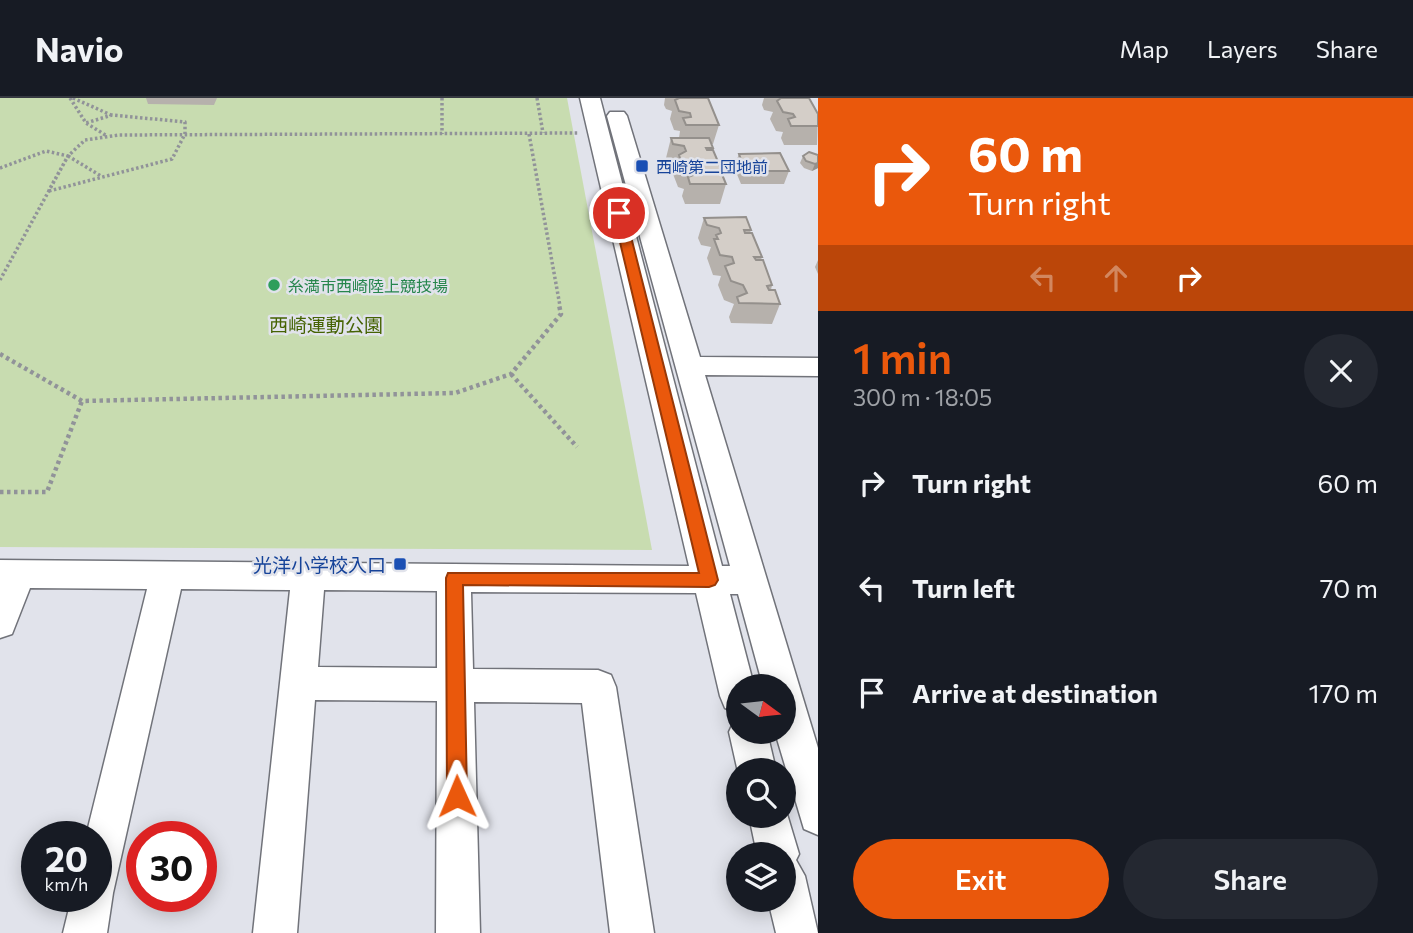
<!DOCTYPE html>
<html lang="en">
<head>
<meta charset="utf-8">
<style>
	body { margin:0; font-family:Commissioner,"Noto Sans JP",sans-serif; background:#242831; color:#f1f3f6; height:100vh; display:flex; flex-direction:column; font-size:26px; white-space:nowrap }
	* { box-sizing:border-box; margin:0 }
	p { font-size:23px; color:#9ea1a6 }
	.icon { flex:none; width:38px; height:38px; fill:none; stroke:currentColor; stroke-width:2; stroke-linecap:round; stroke-linejoin:round }
	.map { position:relative; flex:1; overflow:hidden }
	.drawer { display:flex; flex-direction:column; background:#171b24; width:595px }
	.drawer>* { flex:none }
	.top-card { background:#ea580c; color:#fff; overflow:hidden }
	.needle { width:46px; rotate:105deg }
	.tools { position:absolute; left:726px; top:576px; display:grid; gap:14px }
	.tools a { display:grid; place-items:center; width:70px; height:70px; border-radius:50%; background:#171b24; box-shadow:0 4px 18px #0003; font-size:35px }
	.speed { position:absolute; left:21px; top:723px; display:flex; gap:14px; font-size:35px; font-weight:700; text-align:center }
	.speed>* { display:grid; place-content:center; width:91px; height:91px; border-radius:50%; background:#171b24; box-shadow:0 4px 18px #0003; line-height:1 }
	.speed small { font-size:18px; font-weight:400 }
	.speed .limit { border:10px solid #d22; background:#fff; color:#111 }
	.pin { position:absolute; display:grid; place-items:center; width:60px; height:60px; color:#fff; margin:-30px; border:4px solid #fff; border-radius:50%; box-shadow:0 2px 7px #0007 }
	.me { position:absolute; width:77px; margin:-38px; rotate:359deg; stroke-linejoin:round; filter:drop-shadow(0 0 5px #0008) }
	.turn { display:flex; align-items:center; gap:24px; height:147px; padding:0 35px; font-size:32px }
	.turn .icon { width:91px; height:91px; stroke-width:2.5 }
	.turn b { display:block; font-size:49px; line-height:60px }
	.lanes { display:flex; align-items:center; height:66px; padding:0 35px; background:#0003; justify-content:center; gap:35px; direction:ltr }
	.lanes .off { opacity:.35 }
	.round { display:grid; place-items:center; flex:none; width:74px; height:74px; border-radius:37px; background:#242831 }
	.head { display:flex; align-items:center; justify-content:space-between; height:119px; padding:0 35px }
	h1 { font-size:42px; font-weight:600; line-height:52px; color:#ea580c }
	.primary-button { display:flex; gap:14px; margin-top:auto; padding:14px 35px }
	.primary-button a { flex:1; height:80px; border-radius:42px; background:#ea580c; color:#fff; font-size:28px; font-weight:600; line-height:80px; text-align:center }
	.primary-button a+a { background:#242831; color:#f1f3f6 }
	ul { padding:0; list-style:none }
	li { display:flex; align-items:center; gap:21px; height:105px; padding:0 35px }
	li div { flex:1 }
	li b { display:block; font-size:26px }
	li em { font-style:normal }
	header { display:flex; align-items:center; gap:42px; box-sizing:border-box; height:98px; padding:0 35px; background:#171b24; border-bottom:2px solid #363941 }
	header strong { font-size:33px }
	nav { display:flex; gap:38px; margin-inline-start:auto; font-size:24px }
	main { display:flex; flex:1; min-height:0 }
	.map>svg:first-child { display:block }
	.green { fill:#c8dcb0 }
	.lines { fill:none; stroke-linecap:round; stroke-linejoin:round }
	.minor-casing { stroke:#71737a; stroke-width:3 }
	.path-far1 { stroke:#919399; stroke-width:3.5; stroke-dasharray:2.5 2.5; stroke-linecap:butt }
	.path { stroke:#919399; stroke-width:4.5; stroke-dasharray:3.5 3.5; stroke-linecap:butt }
	.minor { fill:#fff; fill-rule:evenodd }
	.wall { fill:#b6b1ac }
	.shaded-wall { fill:#94908c }
	.building { fill:#d4cec8; stroke:#94908c; stroke-width:2 }
	.route { fill:#ea580c; stroke:#983908; stroke-width:2 }
	.transit-dot { fill:#1a4fb4; stroke:#e1e3eb; stroke-width:2.5 }
	.leisure-dot { fill:#2e9e5b; stroke:#e1e3eb; stroke-width:2.5 }
	.labels { text-anchor:middle; dominant-baseline:central; stroke-width:5; stroke-linejoin:round; paint-order:stroke }
	.far-transit-label { font-size:16px; fill:#164399; stroke:#e1e3eb; text-anchor:start }
	.far-leisure-label { font-size:16px; fill:#27864d; stroke:#e1e3eb; text-anchor:start }
	.park-label { font-size:19px; fill:#456303; stroke:#e1e3eb }
	.transit-label { font-size:19px; fill:#164399; stroke:#e1e3eb; text-anchor:end }
</style>
</head>
<body>
<header>
<strong>Navio</strong>
<nav><a>Map</a><a>Layers</a><a>Share</a></nav>
</header>
<main>
<div class="map">
<svg width="818" height="835" viewBox="0 0 818 835">
	<rect width="100%" height="100%" fill="#e1e3eb"/>
	<!-- green -->
	<path class="green" d="M0,0H567L652,452L0,449Z"/>
	<g class="lines">
		<!-- minor casing -->
		<g class="minor-casing">
			<path id="minor" d="M580,0H600L722,468H730L607,18L610,14H624L627,18L700,259L818,260V278L705,277L818,650V737L804,731L775,634H784V588H763L738,496H730L754,588H738V615L725,610L720,598L696,495L471,494L473,571L598,572L611,577L616,589L654,835H610L582,605L474,604L480,835H436L437,603L315,602L297,835H253L290,492L181,491L113,795L107,835H63L72,798H96V738H86L147,491L30,490L12,536L0,540V462L689,468ZM324,492L437,493V570L318,569Z
				M738,620V634H767L776,672H738V674L729,634L735,621Z
				M784,706L799,756L796,762L805,778L818,835H776L768,802H784V756H757L749,718H784Z"/>
		</g>
		<!-- path-far1 -->
		<path class="path-far1" d="M70,0L86,25L107,38
			M73,0L111,17
			M442,0V36
			M537,0L543,35
			M529,36L560,208
			M68,58L101,78
			M0,70L46,53L68,58L85,42L119,37L578,35
			M49,93L172,61L185,36V24L112,17L86,25
			M0,182L68,58L49,92"/>
		<!-- path -->
		<path class="path" d="M0,256L82,303L455,295L511,276L561,216L559,207
			M511,276L577,349
			M0,394H47L82,303"/>
		<!-- minor -->
		<use href="#minor" class="minor"/>
	</g>
	<!-- wall -->
	<path class="wall" d="M146,0H217L214,7L148,6Z
		M665,0H708L719,27L713,46H711L713,50L712,52L726,86L720,106H685L682,98L684,91L678,89L673,76L676,67L668,65L666,60L671,40H679L680,33L674,32L670,21L672,13L666,11L664,7Z
		M764,0H809L818,16L817,47H784L781,40L783,34L776,33L770,21L773,14L764,12L762,7Z
		M809,54L818,70L812,73L804,70L800,65L803,58Z
		M739,56L789,73L784,86H741L734,69Z
		M704,120L751,132L750,135L762,159L761,162L772,187L771,192L780,206L772,226L731,225L729,219L734,206L724,202L718,187L721,178L713,177L707,160L711,149L701,147L698,140Z
		M818,162V176L815,169Z"/>
	<!-- shaded-wall -->
	<path class="shaded-wall" d="M818,65V70L812,73L815,66Z"/>
	<!-- building -->
	<path class="building" d="M679,0H708L719,27H686L683,20L691,19L690,15L679,13L675,2Z
		M781,0H809L818,16V28H791L788,21L795,19L793,16L783,14L777,3Z
		M671,40H709L713,50H706L707,52H713L722,73H715L721,74L726,86H690L688,79L696,76L694,72L683,70L679,57L686,53L684,48L673,46Z
		M809,54L818,57V65L815,66L806,63L803,58Z
		M780,55L789,73H745L739,56Z
		M746,119L751,132H744L745,135H752L762,159H754L756,162H763L772,187L767,188L769,192H775L780,206L739,205L737,199L747,195L743,187L731,183L725,168L734,165L732,159L720,157L714,141H718L716,137L721,135L719,130L707,127L704,120Z"/>
	<!-- route -->
	<path class="route" d="M615,112L625,115L718,482L715,487L709,489L463,487L467,698L464,705L457,708L450,705L447,698L446,480L448,475H699L613,115Z"/>
	<!-- markers -->
	<g class="transit-dot">
		<rect x="635" y="61" width="14" height="14" rx="3.5"/>
		<rect x="393" y="459" width="14" height="14" rx="3.5"/>
	</g>
	<circle class="leisure-dot" cx="274" cy="187" r="7"/>
	<g class="labels">
		<!-- far-transit labels -->
		<g class="far-transit-label">
			<text x="656" y="68">西崎第二団地前</text>
		</g>
		<!-- far-leisure labels -->
		<g class="far-leisure-label">
			<text x="288" y="187">糸満市西崎陸上競技場</text>
		</g>
		<!-- park labels -->
		<g class="park-label">
			<text x="326" y="226">西崎運動公園</text>
		</g>
		<!-- transit labels -->
		<g class="transit-label">
			<text x="386" y="466">光洋小学校入口</text>
		</g>
	</g>
</svg>
<div class="tools">
<a><svg class="needle" viewBox="-14 -14 28 28"><path d="M0-13l5 13h-10z" fill="#e53935"/><path d="M0 13l5-13h-10z" fill="#9ea1a6"/></svg></a>
<a><svg class="icon" aria-label="search" viewBox="0 0 24 24"><circle cx="10" cy="10" r="6"/><path d="M15 15l6 6"/></svg></a>
<a><svg class="icon" aria-label="layers" viewBox="0 0 24 24"><path d="M12 4l9 5-9 5-9-5zM3 14l9 5 9-5"/></svg></a>
</div>
<div class="speed"><div>20<small>km/h</small></div><div class="limit">30</div></div>
<div class="pin" style="left:619px;top:115px;background:#d93025"><svg class="icon" aria-label="arrive" viewBox="0 0 24 24"><path d="M6 21V4h12l-3 4 3 4H6"/></svg></div>
<svg class="me" style="left:457px;top:698px" viewBox="-20 -20 40 40"><path d="M0-17L14 15 0 8-14 15z" fill="#ea580c" stroke="#fff" stroke-width="4"/></svg>
</div>
<section class="drawer">
<div class="top-card">
<div class="turn"><svg class="icon" aria-label="right" viewBox="0 0 24 24"><path d="M7 20v-9h11M14 6l5 5-5 5"/></svg><div><b>60 m</b>Turn right</div></div>
<div class="lanes"><svg class="icon off" aria-label="left" viewBox="0 0 24 24"><path d="M17 20v-9H6M10 6l-5 5 5 5"/></svg><svg class="icon off" aria-label="ahead" viewBox="0 0 24 24"><path d="M12 20V5M6 11l6-6 6 6"/></svg><svg class="icon" aria-label="right" viewBox="0 0 24 24"><path d="M7 20v-9h11M14 6l5 5-5 5"/></svg></div>
</div>
<div class="head"><div><h1>1 min</h1><p>300 m · 18:05</p></div><a class="round"><svg class="icon" aria-label="close" viewBox="0 0 24 24"><path d="M6 6l12 12M18 6L6 18"/></svg></a></div>
<ul>
<li><svg class="icon" aria-label="right" viewBox="0 0 24 24"><path d="M7 20v-9h11M14 6l5 5-5 5"/></svg><div><b>Turn right</b></div><em>60 m</em></li>
<li><svg class="icon" aria-label="left" viewBox="0 0 24 24"><path d="M17 20v-9H6M10 6l-5 5 5 5"/></svg><div><b>Turn left</b></div><em>70 m</em></li>
<li><svg class="icon" aria-label="arrive" viewBox="0 0 24 24"><path d="M6 21V4h12l-3 4 3 4H6"/></svg><div><b>Arrive at destination</b></div><em>170 m</em></li>
</ul>
<div class="primary-button"><a>Exit</a><a>Share</a></div>
</section>
</main>
</body>
</html>
